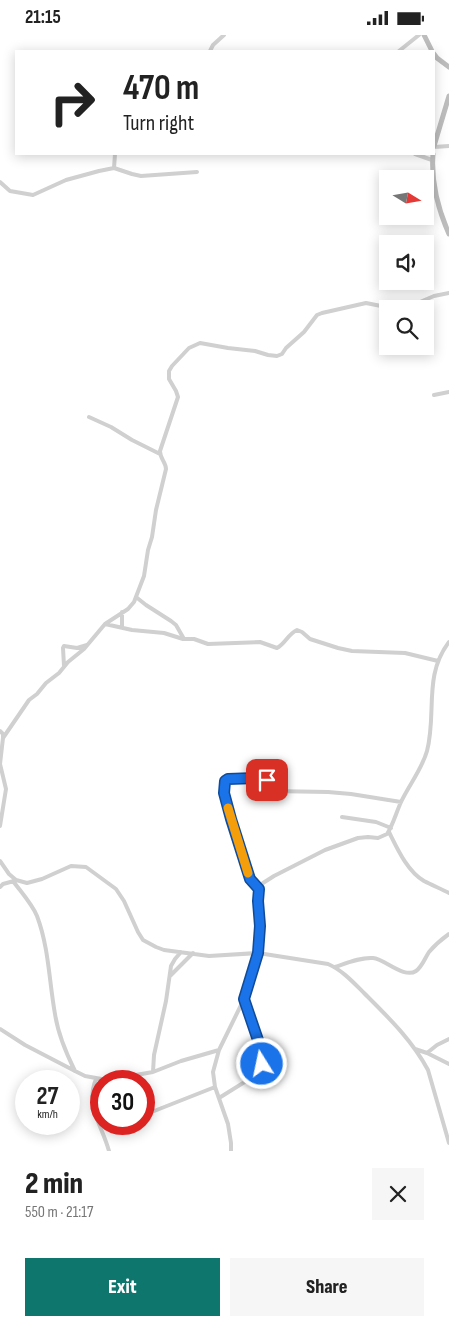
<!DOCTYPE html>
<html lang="en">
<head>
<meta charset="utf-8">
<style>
	body { margin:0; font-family:"Sofia Sans Condensed",sans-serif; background:#f6f6f6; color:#222; height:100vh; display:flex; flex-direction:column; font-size:19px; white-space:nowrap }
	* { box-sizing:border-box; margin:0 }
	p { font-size:16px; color:#767676 }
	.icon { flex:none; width:28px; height:28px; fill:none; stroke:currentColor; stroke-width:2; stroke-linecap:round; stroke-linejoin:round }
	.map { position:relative; height:1116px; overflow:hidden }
	.sheet { display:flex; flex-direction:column; background:#fff; flex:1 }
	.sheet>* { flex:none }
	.banner { position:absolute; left:15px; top:15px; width:420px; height:105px; border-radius:0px; box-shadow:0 2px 12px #0003; background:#fff; color:#222; overflow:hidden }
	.needle { width:32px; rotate:101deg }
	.tools { position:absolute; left:379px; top:135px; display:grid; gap:10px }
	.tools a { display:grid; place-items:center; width:55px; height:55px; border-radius:0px; background:#fff; box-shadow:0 2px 12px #0003; font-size:25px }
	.speed { position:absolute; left:15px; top:1035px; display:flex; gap:10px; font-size:25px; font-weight:700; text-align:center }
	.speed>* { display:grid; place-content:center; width:65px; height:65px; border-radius:50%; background:#fff; box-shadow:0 2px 12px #0003; line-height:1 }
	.speed small { font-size:12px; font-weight:400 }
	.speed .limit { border:8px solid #d22; background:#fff; color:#111 }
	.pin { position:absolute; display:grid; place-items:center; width:42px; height:42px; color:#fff; margin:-21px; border-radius:10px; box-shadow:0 2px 8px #0006 }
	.me { position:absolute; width:55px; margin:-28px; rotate:350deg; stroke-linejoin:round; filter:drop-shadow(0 0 4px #0008) }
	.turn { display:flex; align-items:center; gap:18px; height:105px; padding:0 25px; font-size:22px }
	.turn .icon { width:65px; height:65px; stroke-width:2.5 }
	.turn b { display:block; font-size:35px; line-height:42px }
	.round { display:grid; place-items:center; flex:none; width:52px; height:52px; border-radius:0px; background:#f6f6f6 }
	.overview { display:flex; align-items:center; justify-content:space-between; height:85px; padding:0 25px }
	h1 { font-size:30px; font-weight:800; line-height:38px }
	.primary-button { display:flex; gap:10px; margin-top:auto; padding:10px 25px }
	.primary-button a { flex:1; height:58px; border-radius:0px; background:#0f766e; color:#fff; font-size:20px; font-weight:800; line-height:58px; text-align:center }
	.primary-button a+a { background:#f6f6f6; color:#222 }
	.status { display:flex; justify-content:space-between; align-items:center; height:35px; padding:0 25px; background:#fff; direction:ltr }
	.status svg { height:14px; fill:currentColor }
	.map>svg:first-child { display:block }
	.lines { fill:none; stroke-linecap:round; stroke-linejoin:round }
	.street { stroke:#d0d0d0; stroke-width:4 }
	.secondary { stroke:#bdbdbd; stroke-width:5 }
	.route-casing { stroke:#114b97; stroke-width:12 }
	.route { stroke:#1a73e8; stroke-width:9 }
	.slow { stroke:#f59e0b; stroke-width:9 }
</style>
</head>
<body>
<div class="status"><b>21:15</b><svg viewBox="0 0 49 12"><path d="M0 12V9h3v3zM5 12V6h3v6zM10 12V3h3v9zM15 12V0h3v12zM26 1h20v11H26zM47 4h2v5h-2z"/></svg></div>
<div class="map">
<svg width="449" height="1116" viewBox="0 0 449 1116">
	<rect width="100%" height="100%" fill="#fff"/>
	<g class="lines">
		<!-- street -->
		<path class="street" d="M210,16L213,10L224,0
			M399,16L419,0
			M434,112L449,111
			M415,119L432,125
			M114,133L115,119
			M0,147L10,156L33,160L66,145L99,136L114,133L132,139L141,141L197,137
			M434,360L449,357
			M89,382L111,392L132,405L160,419
			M136,562L146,570L171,586L176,590L184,604
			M122,577V593
			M105,589L132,595L164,598L183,604H194L208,609L260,607L277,613C285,609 288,599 297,595L302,597L310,604L338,613L352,616L405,618L438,626
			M64,631L63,613L64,611L77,613L87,610
			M0,696L3,699V703L0,729L6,754L0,791
			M3,703L29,665L37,659L46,648L59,638L68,627L84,614L105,589L128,574L134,567L144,541L148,515L152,502L156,475L166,434C166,427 160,424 160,416L178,362L176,356L169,344V336L172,331L189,313L200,308L228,313L255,316L268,320L277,321L282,319L286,313L304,297L317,280L322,278L366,268L381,271H401L420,267L434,261L449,258
			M342,782L376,787L391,793
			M389,797C397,813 407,836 424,846C432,850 441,854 449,858
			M0,826L9,839L16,845L27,848L42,844L71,831L86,832L116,854L124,866L138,897L143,905L156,912L164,915L209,921L258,918L328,929C342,935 353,947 364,958C388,982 412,1005 428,1035L449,1108
			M13,846C21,857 32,869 37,881C49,913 49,946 55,979C58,999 66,1018 75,1036
			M0,852L3,849L14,846
			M259,854L250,844L231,784L224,758V748L226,745L263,743L267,745L268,754L272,756L328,757L351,759L401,767
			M335,932C347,928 360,922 373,923C385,924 404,944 416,936C422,932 425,923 429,917C435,910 442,904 449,899
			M170,941L193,918
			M0,994L25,1010L75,1036L85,1041L107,1045L153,1037L181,1026L219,1015
			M415,1014L427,1018L449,1029
			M427,1018L437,1010L449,1004
			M153,1037L154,1020L166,966L171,931L175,924L181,917
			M96,1044C85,1071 102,1090 109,1116
			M219,1063L256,1040C263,1032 263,1024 261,1014L244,964
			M144,1080L215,1052
			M231,1116V1108L228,1089L215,1052L213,1037L219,1015L244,964L258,918L260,891L258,866L259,854L263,848L274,841L325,815L358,803L368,802L378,803L387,799C393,790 396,778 401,767C409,750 422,734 427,716C437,678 423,641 449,607"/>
		<!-- secondary -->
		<path class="secondary" d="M424,0L432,16
			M434,19L437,23L449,32
			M434,111L449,61
			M433,119C431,146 438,174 449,199"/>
	</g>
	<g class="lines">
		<!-- route casing -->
		<g class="route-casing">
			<path id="route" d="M262,1029V1021L261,1014L244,964L258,918L260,891L258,866L259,854L250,844L231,784L224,758L225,746L228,744L256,743H266L267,745"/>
		</g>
		<!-- route -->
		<use href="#route" class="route"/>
		<!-- slow -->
		<path class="slow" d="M228,773L248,838"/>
	</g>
</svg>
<div class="tools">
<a><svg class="needle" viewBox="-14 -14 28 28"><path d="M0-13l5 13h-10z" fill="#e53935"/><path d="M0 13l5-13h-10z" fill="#767676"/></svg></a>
<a><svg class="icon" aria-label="sound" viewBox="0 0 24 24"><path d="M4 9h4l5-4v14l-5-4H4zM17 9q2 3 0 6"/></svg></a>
<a><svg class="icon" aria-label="search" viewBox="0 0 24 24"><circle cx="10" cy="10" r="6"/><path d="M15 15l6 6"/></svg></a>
</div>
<div class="speed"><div>27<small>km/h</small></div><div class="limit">30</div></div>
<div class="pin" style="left:267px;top:745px;background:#d93025"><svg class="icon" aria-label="arrive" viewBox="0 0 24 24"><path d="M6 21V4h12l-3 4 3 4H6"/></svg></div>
<svg class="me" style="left:262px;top:1029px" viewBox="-20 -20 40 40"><circle r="17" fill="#1a73e8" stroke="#fff" stroke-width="3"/><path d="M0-11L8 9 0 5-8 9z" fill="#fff"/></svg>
<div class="banner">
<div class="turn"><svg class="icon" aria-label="right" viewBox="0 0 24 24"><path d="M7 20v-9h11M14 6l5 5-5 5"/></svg><div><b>470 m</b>Turn right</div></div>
</div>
</div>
<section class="sheet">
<div class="overview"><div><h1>2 min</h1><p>550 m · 21:17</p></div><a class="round"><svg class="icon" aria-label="close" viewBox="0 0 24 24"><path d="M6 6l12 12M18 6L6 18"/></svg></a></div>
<div class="primary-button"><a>Exit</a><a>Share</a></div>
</section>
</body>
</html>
